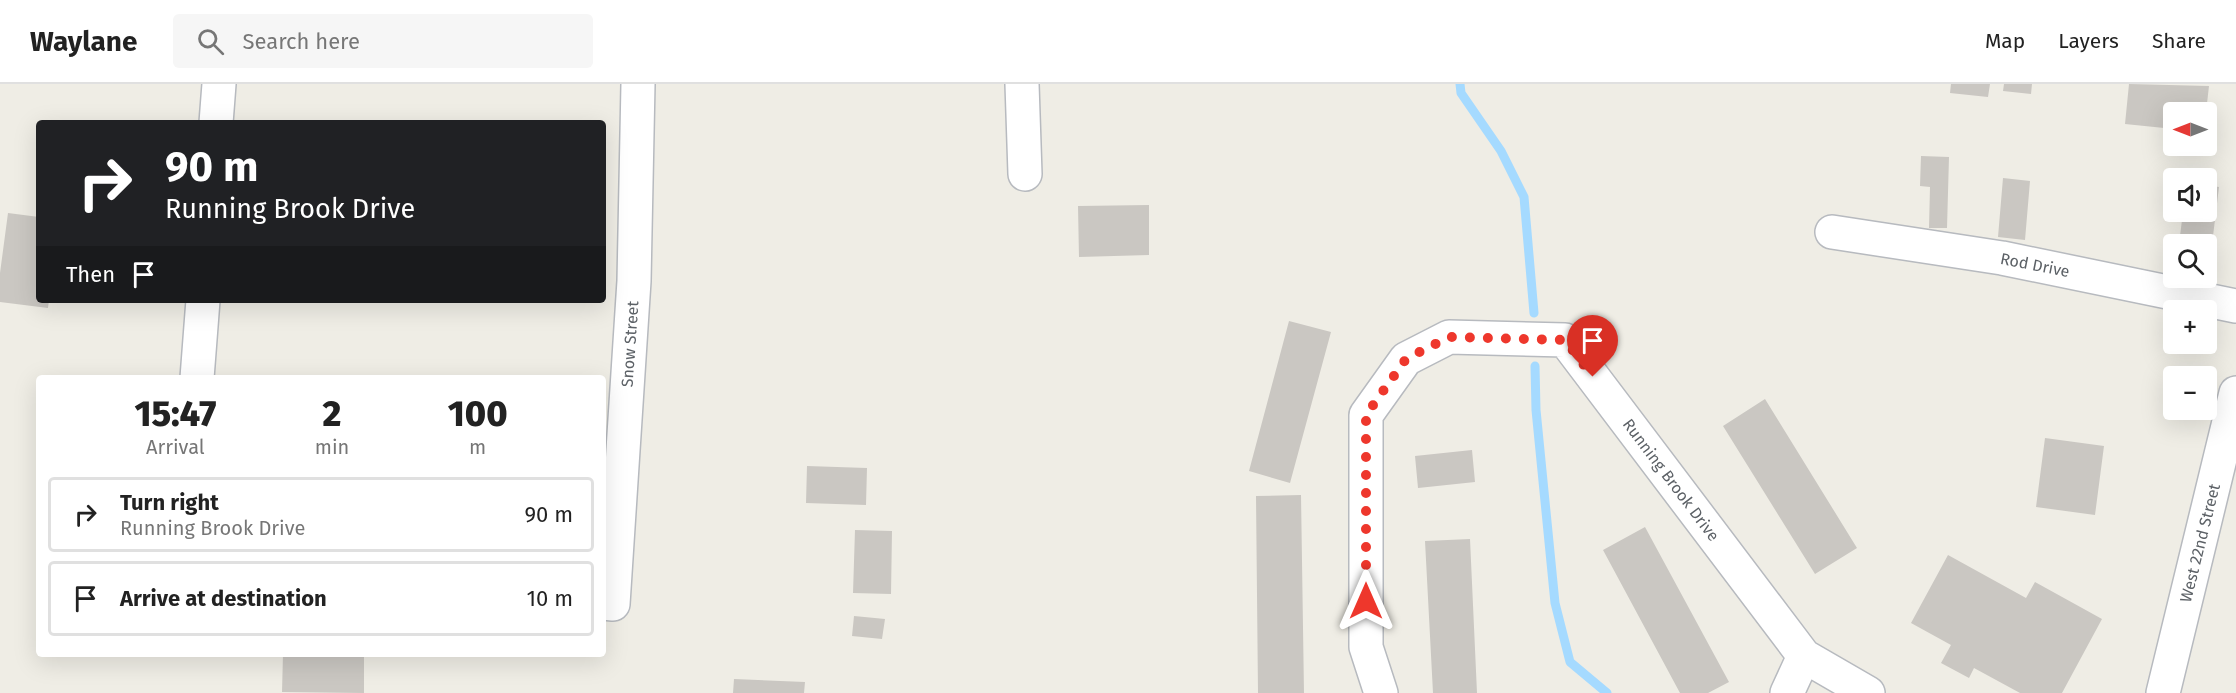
<!DOCTYPE html>
<html lang="en">
<head>
<meta charset="utf-8">
<style>
	body { margin:0; font-family:"Fira Sans",sans-serif; background:#f6f6f6; color:#222; height:100vh; display:flex; flex-direction:column; font-size:22px; white-space:nowrap }
	* { box-sizing:border-box; margin:0 }
	p { font-size:20px; color:#767676 }
	.icon { flex:none; width:33px; height:33px; fill:none; stroke:currentColor; stroke-width:2; stroke-linecap:round; stroke-linejoin:round }
	.map { position:relative; flex:1; overflow:hidden }
	.panel { position:absolute; left:36px; top:291px; width:570px; height:282px; display:flex; flex-direction:column; background:#fff; border-radius:6px; box-shadow:0 6px 24px #0002 }
	.panel>* { flex:none }
	.top-card { position:absolute; left:36px; top:36px; width:570px; height:183px; border-radius:6px; box-shadow:0 6px 24px #0002; background:#202124; color:#fff; overflow:hidden }
	.needle { width:39px; rotate:270deg }
	.buttons { position:absolute; left:2163px; top:18px; display:grid; gap:12px }
	.buttons a { display:grid; place-items:center; width:54px; height:54px; border-radius:6px; background:#fff; box-shadow:0 6px 24px #0002; font-size:30px }
	.pin { position:absolute; display:grid; place-items:center; width:51px; height:51px; color:#fff; margin:-62px -26px; border-radius:50% 50% 50% 0; rotate:-45deg; box-shadow:0 0 6px #0007 }
	.pin .icon { rotate:45deg }
	.me { position:absolute; width:66px; margin:-33px; rotate:0deg; stroke-linejoin:round; filter:drop-shadow(0 0 4px #0008) }
	.turn { display:flex; align-items:center; gap:21px; height:126px; padding:0 30px; font-size:27px }
	.turn .icon { width:78px; height:78px; stroke-width:2.5 }
	.turn b { display:block; font-size:42px; line-height:51px }
	.then { display:flex; align-items:center; height:57px; padding:0 30px; background:#0003; gap:12px; font-size:22px }
	.eta { display:flex; justify-content:space-evenly; align-items:center; height:102px; text-align:center }
	.eta b { font-size:36px; font-weight:800; line-height:42px }
	ul { padding:0; list-style:none }
	li { display:flex; align-items:center; gap:18px; height:75px; margin:0 12px 9px; padding:0 18px; border:3px solid #e0e0e0; border-radius:6px }
	li div { flex:1 }
	li b { display:block; font-size:22px }
	li em { font-style:normal }
	header { display:flex; align-items:center; gap:36px; box-sizing:border-box; height:84px; padding:0 30px; background:#fff; border-bottom:2px solid #e0e0e0 }
	header strong { font-size:28px }
	nav { display:flex; gap:33px; margin-inline-start:auto; font-size:21px }
	.search { width:420px; height:54px; background:#f6f6f6; display:flex; align-items:center; gap:15px; box-sizing:border-box; padding:0 21px; border-radius:6px; color:#767676; font-size:22px }
	.map>svg:first-child { display:block }
	.lines { fill:none; stroke-linecap:round; stroke-linejoin:round }
	.stream { stroke:#a5daff; stroke-width:9 }
	.building { fill:#cac7c2 }
	.minor-casing { stroke:#b7babf; stroke-width:36 }
	.minor { stroke:#fff; stroke-width:33 }
	.route { stroke:#ee372c; stroke-width:10; stroke-dasharray:0 18 }
	.labels { text-anchor:middle; dominant-baseline:central; stroke-width:4.5; stroke-linejoin:round; paint-order:stroke }
	.street-label { font-size:16px; fill:#5c6166; stroke:#fff }
</style>
</head>
<body>
<header>
<strong>Waylane</strong>
<div class="search"><svg class="icon" aria-label="search" viewBox="0 0 24 24"><circle cx="10" cy="10" r="6"/><path d="M15 15l6 6"/></svg>Search here</div>
<nav><a>Map</a><a>Layers</a><a>Share</a></nav>
</header>
<div class="map">
<svg width="2236" height="609" viewBox="0 0 2236 609">
	<rect width="100%" height="100%" fill="#efede5"/>
	<g class="lines">
		<!-- stream -->
		<path class="stream" d="M1460,0L1461,9L1501,67L1524,113L1534,229
			M1535,282L1536,326L1555,519L1570,578L1607,609"/>
	</g>
	<!-- building -->
	<path class="building" d="M1951,0H1990L1988,13L1950,9Z
		M2004,0H2032L2031,10L2003,7Z
		M2129,0L2209,2L2206,28H2174V45L2125,40Z
		M1921,72L1949,73L1947,144H1929L1930,103L1920,102Z
		M2003,94L2030,97L2025,156L1998,153Z
		M2206,101L2219,103L2208,193L2206,160H2179L2183,128H2206Z
		M1149,121V171L1079,173L1078,122Z
		M8,129L39,133V216H49L48,224L0,218V189Z
		M1289,237L1331,248L1290,399L1249,387Z
		M1765,315L1857,464L1815,490L1723,342Z
		M2045,354L2104,362L2095,431L2036,423Z
		M1472,366L1475,398L1418,404L1415,372Z
		M807,382L867,384L866,421L806,419Z
		M1301,411L1304,609H1258L1256,412Z
		M1645,443L1729,598L1708,609H1680L1603,466Z
		M855,446L892,447L891,510L853,509Z
		M1470,455L1477,609H1433L1425,457Z
		M1948,471L2026,514L2035,498L2102,535L2062,609H2020L1974,584L1969,594L1941,579L1951,561L1911,539Z
		M854,532L885,535L882,555L852,552Z
		M283,570H364V609L282,608Z
		M734,595L805,598L804,609H733Z"/>
	<g class="lines">
		<!-- minor casing -->
		<g class="minor-casing">
			<path id="minor" d="M1022,0L1025,90
				M216,39L219,0
				M1832,148L2002,174L2236,222
				M197,294L203,216
				M603,519L613,520L634,197L638,0
				M1381,609L1366,563V331L1406,275L1449,253L1565,256L1804,572L1868,609
				M1787,609L1804,572
				M2163,609L2236,309"/>
		</g>
		<!-- minor -->
		<use href="#minor" class="minor"/>
	</g>
	<g class="lines">
		<!-- route -->
		<path class="route" d="M1366,517V331L1406,275L1449,253L1565,256L1593,293"/>
	</g>
	<g class="labels">
		<!-- street labels -->
		<g class="street-label">
			<text transform="translate(2035 181) rotate(11)">Rod Drive</text>
			<text transform="translate(630 260) rotate(-86)">Snow Street</text>
			<text transform="translate(1671 396) rotate(53)">Running Brook Drive</text>
			<text transform="translate(2200 459) rotate(-76)">West 22nd Street</text>
		</g>
	</g>
</svg>
<div class="buttons">
<a><svg class="needle" viewBox="-14 -14 28 28"><path d="M0-13l5 13h-10z" fill="#e53935"/><path d="M0 13l5-13h-10z" fill="#767676"/></svg></a>
<a><svg class="icon" aria-label="sound" viewBox="0 0 24 24"><path d="M4 9h4l5-4v14l-5-4H4zM17 9q2 3 0 6"/></svg></a>
<a><svg class="icon" aria-label="search" viewBox="0 0 24 24"><circle cx="10" cy="10" r="6"/><path d="M15 15l6 6"/></svg></a>
<a>+</a>
<a>−</a>
</div>
<div class="pin" style="left:1593px;top:293px;background:#d93025"><svg class="icon" aria-label="arrive" viewBox="0 0 24 24"><path d="M6 21V4h12l-3 4 3 4H6"/></svg></div>
<svg class="me" style="left:1366px;top:517px" viewBox="-20 -20 40 40"><path d="M0-17L14 15 0 8-14 15z" fill="#ee372c" stroke="#fff" stroke-width="4"/></svg>
<div class="top-card">
<div class="turn"><svg class="icon" aria-label="right" viewBox="0 0 24 24"><path d="M7 20v-9h11M14 6l5 5-5 5"/></svg><div><b>90 m</b>Running Brook Drive</div></div>
<div class="then">Then<svg class="icon" aria-label="arrive" viewBox="0 0 24 24"><path d="M6 21V4h12l-3 4 3 4H6"/></svg></div>
</div>
<section class="panel">
<div class="eta">
<div><b>15:47</b><p>Arrival</p></div>
<div><b>2</b><p>min</p></div>
<div><b>100</b><p>m</p></div>
</div>
<ul>
<li><svg class="icon" aria-label="right" viewBox="0 0 24 24"><path d="M7 20v-9h11M14 6l5 5-5 5"/></svg><div><b>Turn right</b><p>Running Brook Drive</p></div><em>90 m</em></li>
<li><svg class="icon" aria-label="arrive" viewBox="0 0 24 24"><path d="M6 21V4h12l-3 4 3 4H6"/></svg><div><b>Arrive at destination</b></div><em>10 m</em></li>
</ul>
</section>
</div>
</body>
</html>
